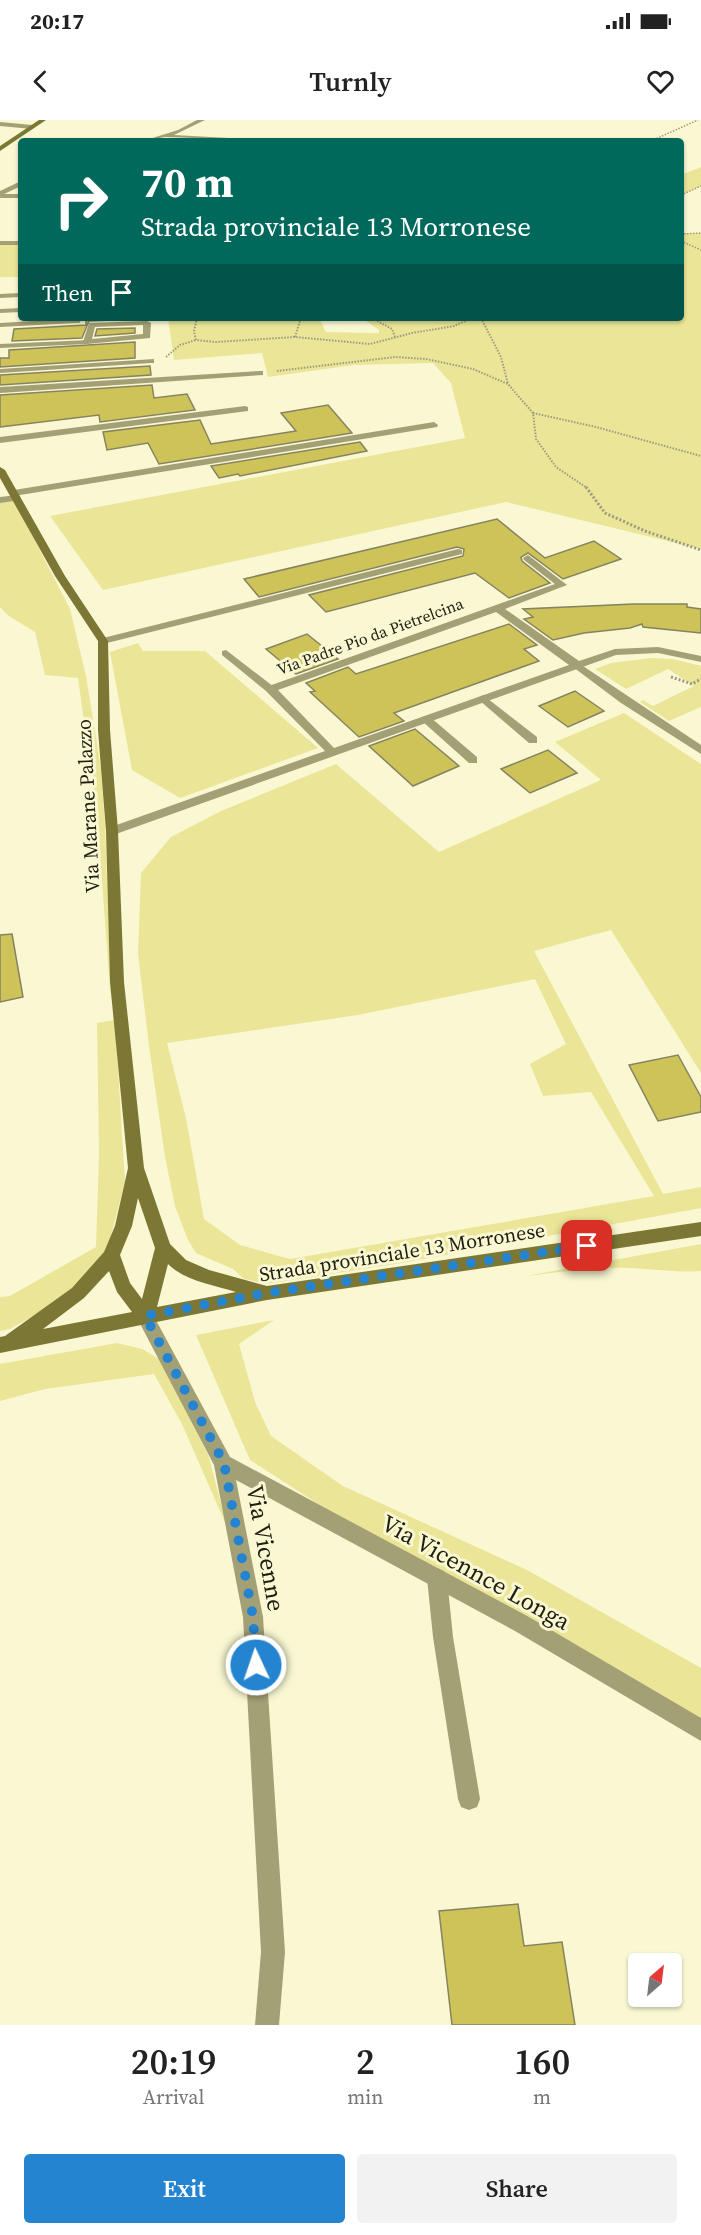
<!DOCTYPE html>
<html lang="en">
<head>
<meta charset="utf-8">
<style>
	body { margin:0; font-family:"Source Serif 4",serif; background:#f2f2f2; color:#222; height:100vh; display:flex; flex-direction:column; font-size:22px; white-space:nowrap }
	* { box-sizing:border-box; margin:0 }
	p { font-size:20px; color:#767676 }
	.icon { flex:none; width:33px; height:33px; fill:none; stroke:currentColor; stroke-width:2; stroke-linecap:round; stroke-linejoin:round }
	.map { position:relative; height:1905px; overflow:hidden }
	.sheet { display:flex; flex-direction:column; background:#fff; flex:1 }
	.sheet>* { flex:none }
	.guide { position:absolute; left:18px; top:18px; width:666px; height:183px; border-radius:6px; box-shadow:0 2px 4px #0004; background:#00695c; color:#fff; overflow:hidden }
	.needle { width:39px; rotate:28deg }
	.tools { position:absolute; left:628px; top:1833px; display:grid; gap:12px }
	.tools a { display:grid; place-items:center; width:54px; height:54px; border-radius:6px; background:#fff; box-shadow:0 2px 4px #0004; font-size:30px }
	.pin { position:absolute; display:grid; place-items:center; width:51px; height:51px; color:#fff; margin:-26px; border-radius:12px; box-shadow:0 3px 9px #0006 }
	.me { position:absolute; width:66px; margin:-33px; rotate:357deg; stroke-linejoin:round; filter:drop-shadow(0 0 4px #0008) }
	.turn { display:flex; align-items:center; gap:21px; height:126px; padding:0 24px; font-size:27px }
	.turn .icon { width:78px; height:78px; stroke-width:2.5 }
	.turn b { display:block; font-size:42px; line-height:51px }
	.then { display:flex; align-items:center; height:57px; padding:0 24px; background:#0003; gap:12px; font-size:22px }
	.eta { display:flex; justify-content:space-evenly; align-items:center; height:102px; text-align:center }
	.eta b { font-size:36px; font-weight:600; line-height:42px }
	.action { display:flex; gap:12px; margin-top:auto; padding:12px 24px }
	.action a { flex:1; height:69px; border-radius:6px; background:#2484d0; color:#fff; font-size:24px; font-weight:600; line-height:69px; text-align:center }
	.action a+a { background:#f2f2f2; color:#222 }
	.status { display:flex; justify-content:space-between; align-items:center; height:42px; padding:0 30px; background:#fff; direction:ltr }
	.status svg { height:16px; fill:currentColor }
	header { display:flex; justify-content:space-between; align-items:center; height:78px; padding:0 24px; background:#fff; font-size:27px; font-weight:600 }
	.map>svg:first-child { display:block }
	.green { fill:#ebe598; fill-rule:evenodd }
	.building { fill:#cdc358; stroke:#868361; stroke-width:1.5 }
	.lines { fill:none; stroke-linecap:round; stroke-linejoin:round }
	.path-far2 { stroke:#9d9b7f; stroke-width:1.5; stroke-dasharray:1.5 1.5; stroke-linecap:butt }
	.path-far1 { stroke:#9d9b7f; stroke-width:2; stroke-dasharray:1.5 1.5; stroke-linecap:butt }
	.path { stroke:#9d9b7f; stroke-width:3; stroke-dasharray:2 2; stroke-linecap:butt }
	.lane { fill:#a4a076; fill-rule:evenodd }
	.street { fill:#a4a076; fill-rule:evenodd }
	.secondary { fill:#7d7735; fill-rule:evenodd }
	.route { stroke:#2484d0; stroke-width:10; stroke-dasharray:0 18 }
	.labels { text-anchor:middle; dominant-baseline:central; stroke-width:6; stroke-linejoin:round; paint-order:stroke }
	.far-street-label { font-size:16px; fill:#1f1e10; stroke:#faf8d2 }
	.street-label { font-size:20px; fill:#1f1e10; stroke:#faf8d2 }
	.near-street-label { font-size:24px; fill:#1f1e10; stroke:#faf8d2 }
</style>
</head>
<body>
<div class="status"><b>20:17</b><svg viewBox="0 0 49 12"><path d="M0 12V9h3v3zM5 12V6h3v6zM10 12V3h3v9zM15 12V0h3v12zM26 1h20v11H26zM47 4h2v5h-2z"/></svg></div>
<header><svg class="icon" aria-label="back" viewBox="0 0 24 24"><path d="M15 5l-7 7 7 7"/></svg>Turnly<svg class="icon" aria-label="heart" viewBox="0 0 24 24"><path d="M12 20l-8-8c-3-5 5-10 8-4 3-6 11-1 8 4z"/></svg></header>
<div class="map">
<svg width="701" height="1905" viewBox="0 0 701 1905">
	<rect width="100%" height="100%" fill="#faf8d2"/>
	<!-- green -->
	<path class="green" d="M701,47V66L681,75V55Z
		M681,113H701V429L506,382L103,470L50,396L465,318L451,263L433,243L354,245L268,257L262,233L174,240L168,198H319L326,212L373,213H379V210L362,198H681Z
		M0,124L21,125V157H0Z
		M14,380L70,489L86,556L101,648L105,705L111,881L97,695L78,558L45,555L35,512L9,496L0,487V383Z
		M138,523L143,531H205L318,628L180,678L132,650L110,532Z
		M651,538L673,539L701,546V587L669,601L640,582L643,580L653,586L694,566L668,549L626,569L595,549L611,543Z
		M624,593L701,644V953L611,810L534,831L663,1074L701,1067V1088L408,1142L267,1164L244,1159L233,1149L196,1133L188,1120L175,1086L165,1037L149,926L138,834L141,753L171,717L221,691L336,644L439,732L601,660L555,622ZM535,859L566,924L530,944L543,976L591,972L654,1076L290,1139L240,1125L204,1099L186,998L167,923L358,895Z
		M115,900L125,1062L109,1123L104,1136L67,1177L10,1209L0,1211V1177L10,1176L96,1127L99,1034L97,903Z
		M701,1124V1151C677,1153 654,1149 630,1148C595,1147 561,1152 526,1156Z
		M274,1200L239,1224L255,1282L271,1316L343,1366L527,1450L701,1548V1600L329,1391L250,1340L196,1215Z
		M117,1223L142,1229L161,1240L209,1337L227,1407L182,1304L154,1254L45,1269L0,1281V1244Z"/>
	<!-- building -->
	<path class="building" d="M86,198L135,199L89,201L82,218L12,221L14,209L86,205Z
		M135,208V213L95,216L97,209Z
		M135,222V238L0,247V238H9V230Z
		M150,246L151,255L0,265V255Z
		M152,265L154,278L187,274L195,290L100,302L99,295L0,307V275Z
		M328,285L352,313L159,344L148,323L107,330L103,312L200,300L211,324L296,311L281,293Z
		M360,322L367,331L240,356L238,354L219,358L211,346Z
		M497,399L545,438L594,421L621,439L563,459L528,433L521,437L522,441L550,463L509,478L475,453L326,492L309,475L463,436L464,429L457,427L259,477L244,459Z
		M634,484H687V487L701,489V513L643,507L642,504L630,508L584,513L553,520L524,499L533,497L523,489Z
		M509,504L537,525L524,529L539,541L394,593L404,601L359,617L310,572L315,571L306,563L348,547L356,554Z
		M307,514L338,539L296,554L266,529Z
		M575,571L604,591L568,607L539,586Z
		M415,609L459,646L413,666L369,626Z
		M548,630L577,653L530,673L501,649Z
		M12,814L23,877L0,882V815Z
		M678,935L701,977V992L658,1001L629,945Z
		M518,1784L524,1826L562,1822L575,1905H452L439,1791Z"/>
	<g class="lines">
		<!-- path-far2 -->
		<path class="path-far2" d="M651,21L698,0
			M681,75L701,66
			M681,114L701,113
			M681,121L701,130"/>
		<!-- path-far1 -->
		<path class="path-far1" d="M197,198L194,211L196,220L216,222L295,217L370,224L412,213L454,206L472,198
			M372,198L392,209L395,217
			M481,198L501,237L508,264
			M295,217L301,198
			M166,237L180,225L196,220
			M277,251L395,237L426,239L473,249L508,264L533,293L536,319L556,347L587,368
			M533,293L596,307L701,336"/>
		<!-- path -->
		<path class="path" d="M586,367L605,393L645,411L701,430
			M671,557L692,564L701,559"/>
		<!-- lane -->
		<path class="lane" d="M0,2L32,5L35,7L32,9L0,6Z
			M0,74H21V78H0Z
			M0,121H21V125H0Z
			M21,173V177L0,178V174Z
			M147,201L151,203L150,218L87,224L83,222L89,203ZM143,205V214L92,219L95,207Z
			M154,239V243H151L0,253V249Z
			M17,375L20,376V380L0,383V377Z
			M226,530L274,567V571H266L222,535V531Z
			M577,542L701,625V634L621,583L573,547L571,545Z
			M483,575L537,617V623H529L479,580L477,578Z
			M426,596L430,597L477,637V643H469L422,601V597Z
			M437,1448L444,1451L447,1458L453,1517L480,1679L477,1687L469,1690L461,1687L458,1679L433,1517L427,1458L430,1451Z"/>
		<!-- street -->
		<path class="street" d="M197,0H205L174,15L282,21L165,17L143,21L178,10Z
			M21,61V66L0,76V71Z
			M21,188V192L0,193V189Z
			M81,198L80,203H77L0,207V203Z
			M90,220L91,222L87,224L0,228V224Z
			M260,251H263V255L0,273V267Z
			M245,286L248,287V291L0,323V317Z
			M434,302L438,305L437,307L14,376L9,373L14,370Z
			M458,429L462,430V434L103,524L98,521L99,519Z
			M528,435L567,465L505,489L579,541L615,529L658,527L701,536V542L658,533L616,535L116,714H108L106,711L108,708L325,631L266,571V567L555,464L524,440L523,438ZM496,492L569,545L334,628L278,570Z
			M145,1188L151,1191L230,1337L529,1497L701,1598V1621L515,1511L236,1360L263,1497L285,1832L279,1905H255L261,1832L243,1497L214,1345L136,1196L139,1191Z"/>
		<!-- secondary -->
		<path class="secondary" d="M39,0H46L0,31V26Z
			M0,347L5,350L65,456L108,521L110,610L118,711L124,862L144,1048L170,1124L186,1140L209,1150L267,1166L701,1102V1116L267,1180L0,1233V1217L5,1216L72,1168L104,1132L115,1106L128,1048L110,862L106,711L98,610V521L55,456L0,358ZM138,1078L155,1128L142,1179L130,1163L120,1135L132,1106ZM168,1144C185,1161 214,1165 236,1172L157,1187ZM109,1151L117,1172L132,1192L43,1209L84,1178Z"/>
	</g>
	<g class="lines">
		<!-- route -->
		<path class="route" d="M256,1545L253,1497L224,1343L145,1196L267,1173L587,1126"/>
	</g>
	<g class="labels">
		<!-- far-street labels -->
		<g class="far-street-label">
			<text transform="translate(370 516) rotate(-20)">Via Padre Pio da Pietrelcina</text>
		</g>
		<!-- street labels -->
		<g class="street-label">
			<text transform="translate(88 686) rotate(-93)">Via Marane Palazzo</text>
			<text transform="translate(402 1132) rotate(-9)">Strada provinciale 13 Morronese</text>
		</g>
		<!-- near-street labels -->
		<g class="near-street-label">
			<text transform="translate(266 1428) rotate(80)">Via Vicenne</text>
			<text transform="translate(476 1452) rotate(29)">Via Vicennce Longa</text>
		</g>
	</g>
</svg>
<div class="tools">
<a><svg class="needle" viewBox="-14 -14 28 28"><path d="M0-13l5 13h-10z" fill="#e53935"/><path d="M0 13l5-13h-10z" fill="#767676"/></svg></a>
</div>
<div class="pin" style="left:587px;top:1126px;background:#d93025"><svg class="icon" aria-label="arrive" viewBox="0 0 24 24"><path d="M6 21V4h12l-3 4 3 4H6"/></svg></div>
<svg class="me" style="left:256px;top:1545px" viewBox="-20 -20 40 40"><circle r="17" fill="#2484d0" stroke="#fff" stroke-width="3"/><path d="M0-11L8 9 0 5-8 9z" fill="#fff"/></svg>
<div class="guide">
<div class="turn"><svg class="icon" aria-label="right" viewBox="0 0 24 24"><path d="M7 20v-9h11M14 6l5 5-5 5"/></svg><div><b>70 m</b>Strada provinciale 13 Morronese</div></div>
<div class="then">Then<svg class="icon" aria-label="arrive" viewBox="0 0 24 24"><path d="M6 21V4h12l-3 4 3 4H6"/></svg></div>
</div>
</div>
<section class="sheet">
<div class="eta">
<div><b>20:19</b><p>Arrival</p></div>
<div><b>2</b><p>min</p></div>
<div><b>160</b><p>m</p></div>
</div>
<div class="action"><a>Exit</a><a>Share</a></div>
</section>
</body>
</html>
